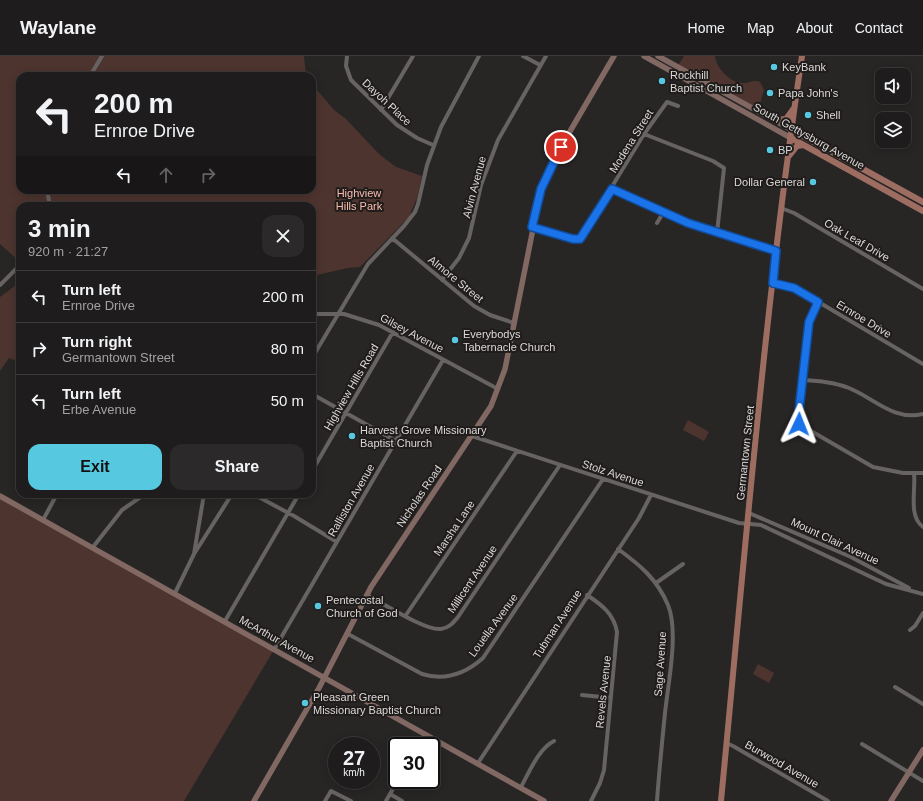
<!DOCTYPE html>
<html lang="en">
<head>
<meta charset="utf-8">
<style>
	body { margin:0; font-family:Arial,sans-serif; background:#2b2929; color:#f1f3f6; height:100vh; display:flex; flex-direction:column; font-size:15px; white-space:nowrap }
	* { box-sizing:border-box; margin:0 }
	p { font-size:13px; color:#a1a1a3 }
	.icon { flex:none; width:22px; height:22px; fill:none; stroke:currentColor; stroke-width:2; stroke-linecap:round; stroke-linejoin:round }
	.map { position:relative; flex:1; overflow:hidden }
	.panel { position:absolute; left:16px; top:146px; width:300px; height:296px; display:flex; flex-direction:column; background:#1e1c1c; border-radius:12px; box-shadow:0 2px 10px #0003,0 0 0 1px #3c3a3b }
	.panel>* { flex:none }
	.guide { position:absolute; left:16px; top:16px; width:300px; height:122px; border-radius:12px; box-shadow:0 2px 10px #0003,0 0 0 1px #3c3a3b; background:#1e1c1c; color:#f1f3f6; overflow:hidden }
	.tools { position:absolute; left:875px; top:12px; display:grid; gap:8px }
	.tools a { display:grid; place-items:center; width:36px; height:36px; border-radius:8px; background:#1e1c1c; box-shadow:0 2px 10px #0003,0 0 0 1px #3c3a3b; font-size:20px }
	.speed { position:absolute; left:328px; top:681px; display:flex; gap:8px; font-size:20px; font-weight:700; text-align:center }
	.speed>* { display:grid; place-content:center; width:52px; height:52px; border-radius:50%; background:#1e1c1c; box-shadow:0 2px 10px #0003,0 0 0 1px #3c3a3b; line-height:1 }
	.speed small { font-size:10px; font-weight:400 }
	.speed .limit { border:2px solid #111; border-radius:6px; background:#fff; color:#111 }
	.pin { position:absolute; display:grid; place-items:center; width:34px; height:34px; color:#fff; margin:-17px; border:2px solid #fff; border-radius:50%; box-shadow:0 1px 4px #0007 }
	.me { position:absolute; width:44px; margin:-22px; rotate:2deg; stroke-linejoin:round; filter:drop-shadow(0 0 3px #0008) }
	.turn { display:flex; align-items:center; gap:14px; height:84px; padding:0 12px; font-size:18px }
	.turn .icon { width:52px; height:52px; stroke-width:2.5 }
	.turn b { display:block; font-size:28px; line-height:34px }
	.lanes { display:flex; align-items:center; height:38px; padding:0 12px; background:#0003; justify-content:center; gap:20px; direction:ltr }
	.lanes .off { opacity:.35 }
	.round { display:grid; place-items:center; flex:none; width:42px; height:42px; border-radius:12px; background:#2b2929 }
	.summary { display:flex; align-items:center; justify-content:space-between; height:68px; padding:0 12px }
	h1 { font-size:24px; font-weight:800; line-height:30px }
	.action { display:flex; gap:8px; margin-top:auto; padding:8px 12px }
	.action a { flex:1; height:46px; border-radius:12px; background:#56c9e0; color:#111; font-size:16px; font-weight:800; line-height:46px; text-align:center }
	.action a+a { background:#2b2929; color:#f1f3f6 }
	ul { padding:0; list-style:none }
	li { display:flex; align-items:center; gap:12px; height:52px; padding:0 12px; border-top:1px solid #3c3a3b }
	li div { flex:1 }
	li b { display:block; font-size:15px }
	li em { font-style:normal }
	header { display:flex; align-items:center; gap:24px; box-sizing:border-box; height:56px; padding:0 20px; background:#1e1c1c; border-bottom:1px solid #3c3a3b }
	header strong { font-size:19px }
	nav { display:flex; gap:22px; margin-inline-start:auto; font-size:14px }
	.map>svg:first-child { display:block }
	.green { fill:#4e342e }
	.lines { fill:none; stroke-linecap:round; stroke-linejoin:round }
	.street { stroke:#666362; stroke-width:4 }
	.secondary { stroke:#816862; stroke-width:5.5 }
	.primary { stroke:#9d6d62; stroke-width:6 }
	.route-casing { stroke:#114b97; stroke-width:10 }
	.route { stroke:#1a73e8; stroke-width:7 }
	.poi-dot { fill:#56c9e0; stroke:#1f1c1b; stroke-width:1.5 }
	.labels { text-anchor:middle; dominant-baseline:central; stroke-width:4; stroke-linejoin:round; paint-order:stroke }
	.poi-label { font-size:11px; fill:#dbd9d8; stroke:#1f1c1b; text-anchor:start }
	.street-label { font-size:11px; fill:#dbd9d8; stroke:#1f1c1b }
	.park-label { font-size:11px; fill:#fabbad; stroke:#1f1c1b }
</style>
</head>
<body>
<header>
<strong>Waylane</strong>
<nav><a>Home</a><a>Map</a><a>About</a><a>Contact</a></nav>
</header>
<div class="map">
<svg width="923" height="745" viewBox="0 0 923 745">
	<rect width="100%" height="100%" fill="#282525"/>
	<!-- green -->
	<path class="green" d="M0,0H304L306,20H20V134H312V28L334,54L346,63L380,99L396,111L422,120L417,142L409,161L360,211L348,212L312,220V150H20V206L0,188Z
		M684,0H715C716,12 731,28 744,27C751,27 754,23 760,26L764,34L758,55L677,11Z
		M20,226V306L9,302L0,315V241Z
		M688,364L709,376L704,385L683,374Z
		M0,440L275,592L184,745H0Z
		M758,608L774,617L769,627L753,618Z"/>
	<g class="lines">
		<!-- street -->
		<path class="street" d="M347,0L346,10L351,24L397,69L417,82L433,89
			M523,0L540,9
			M90,20L102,0
			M381,54L413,0
			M644,78L713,105L724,112L717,177
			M18,87L20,86
			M612,133L688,167L777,195
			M47,134L50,150
			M781,152L794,157L923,233
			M657,167L663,157
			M532,171L573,183H580L644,78L667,46L678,50
			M392,182L474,250L490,259L514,267
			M442,224L459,202L469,182L481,129L498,84L546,0
			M773,227L790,231L800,235L923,308
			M0,229L20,209
			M818,246L809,266L798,363L799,368L873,411L903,417H923
			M312,258H344L379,269L498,333
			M312,302L368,208L404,170L415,156L418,148L427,109L441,71L479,0
			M803,324C818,325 834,326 849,332C874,342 893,365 923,358
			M312,338L396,385
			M472,380L739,467L761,469L886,528L923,538
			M312,415L393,276
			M914,417C916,434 908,460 923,471
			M253,438L294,460L337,486
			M749,457L851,501L909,532
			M43,464L57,438
			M93,491L122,454L145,438
			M618,493C640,509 657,523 668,549C679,576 668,628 665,657C662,687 659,716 657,745
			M194,498L204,438
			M656,527L683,508
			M175,537L194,498L232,438
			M367,539C383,547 425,575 441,573C449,572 453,567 458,561L560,409
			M587,539C602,549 614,558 617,576L604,714L600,727L591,745
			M406,559L517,395
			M225,565L299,438
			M910,574L915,570L923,557
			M348,578L422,618C445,625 465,618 483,602L603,423
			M275,592L443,304
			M895,631L923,648
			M582,639L611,642
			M726,687L733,690L828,745
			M862,688L923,725
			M418,690L425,678
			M478,707L639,462L651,439
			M521,731C529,717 538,693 554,685
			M390,738L402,745
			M325,745L331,735L351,745
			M386,745L398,724"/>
		<!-- secondary -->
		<path class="secondary" d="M644,0L791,82
			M658,0L792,74
			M0,440L544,745
			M254,745L319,632L371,531L491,350L505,313L541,133L555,101L614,0
			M891,745L923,694"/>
		<!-- primary -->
		<path class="primary" d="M775,64L786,63L794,52
			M792,74L923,146
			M791,82L923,155
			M789,100L797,90L804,89
			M721,745C745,497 765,247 802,0"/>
	</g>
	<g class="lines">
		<!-- route casing -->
		<g class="route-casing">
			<path id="route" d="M561,91L541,133L532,171L573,183H580L612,133L688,167L776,195L773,227L794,232L818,246L809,266L798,363L799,368"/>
		</g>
		<!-- route -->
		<use href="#route" class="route"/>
	</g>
	<!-- markers -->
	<g class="poi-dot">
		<circle cx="774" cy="11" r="4"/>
		<circle cx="662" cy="25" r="4"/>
		<circle cx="770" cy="37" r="4"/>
		<circle cx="808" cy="59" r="4"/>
		<circle cx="770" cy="94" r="4"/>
		<circle cx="813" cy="126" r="4"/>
		<circle cx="455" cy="284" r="4"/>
		<circle cx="352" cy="380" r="4"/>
		<circle cx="318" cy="550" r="4"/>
		<circle cx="305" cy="647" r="4"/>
	</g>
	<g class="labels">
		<!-- poi labels -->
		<g class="poi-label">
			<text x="782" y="11">KeyBank</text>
			<text x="670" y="19">Rockhill<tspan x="670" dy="13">Baptist Church</tspan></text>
			<text x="778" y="37">Papa John's</text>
			<text x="816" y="59">Shell</text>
			<text x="778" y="94">BP</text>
			<text x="805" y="126" text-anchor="end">Dollar General</text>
			<text x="463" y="278">Everybodys<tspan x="463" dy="13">Tabernacle Church</tspan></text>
			<text x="360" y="374">Harvest Grove Missionary<tspan x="360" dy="13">Baptist Church</tspan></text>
			<text x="326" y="544">Pentecostal<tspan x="326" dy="13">Church of God</tspan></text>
			<text x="313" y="641">Pleasant Green<tspan x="313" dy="13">Missionary Baptist Church</tspan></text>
		</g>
		<!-- street labels -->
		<g class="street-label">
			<text transform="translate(387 46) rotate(43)">Dayoh Place</text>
			<text transform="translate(809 80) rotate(29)">South Gettysburg Avenue</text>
			<text transform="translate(631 85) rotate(-58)">Modena Street</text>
			<text transform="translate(474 131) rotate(-75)">Alvin Avenue</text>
			<text transform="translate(857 184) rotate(30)">Oak Leaf Drive</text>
			<text transform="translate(456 223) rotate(39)">Almore Street</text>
			<text transform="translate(864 263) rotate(31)">Ernroe Drive</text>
			<text transform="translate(412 277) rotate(28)">Gilsey Avenue</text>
			<text transform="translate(351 331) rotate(-60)">Highview Hills Road</text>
			<text transform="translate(745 397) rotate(-84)">Germantown Street</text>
			<text transform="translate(613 417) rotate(18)">Stolz Avenue</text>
			<text transform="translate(419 440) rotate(-56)">Nicholas Road</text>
			<text transform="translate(351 444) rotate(-60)">Ralliston Avenue</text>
			<text transform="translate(454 472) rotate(-56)">Marsha Lane</text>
			<text transform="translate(835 485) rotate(25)">Mount Clair Avenue</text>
			<text transform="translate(472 523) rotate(-56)">Millicent Avenue</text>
			<text transform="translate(557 568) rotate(-57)">Tubman Avenue</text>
			<text transform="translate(493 569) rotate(-54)">Louella Avenue</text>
			<text transform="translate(277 583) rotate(29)">McArthur Avenue</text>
			<text transform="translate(660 608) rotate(-86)">Sage Avenue</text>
			<text transform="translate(603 636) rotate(-84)">Revels Avenue</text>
			<text transform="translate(782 708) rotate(30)">Burwood Avenue</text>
		</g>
		<!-- park labels -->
		<g class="park-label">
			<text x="359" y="137">Highview<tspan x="359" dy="13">Hills Park</tspan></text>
		</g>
	</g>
</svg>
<div class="tools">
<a><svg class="icon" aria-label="sound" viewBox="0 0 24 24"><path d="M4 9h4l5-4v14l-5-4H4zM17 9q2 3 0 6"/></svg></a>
<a><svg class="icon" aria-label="layers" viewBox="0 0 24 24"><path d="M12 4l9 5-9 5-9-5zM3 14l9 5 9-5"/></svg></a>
</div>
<div class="speed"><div>27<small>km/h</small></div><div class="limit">30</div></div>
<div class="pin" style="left:561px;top:91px;background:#d93025"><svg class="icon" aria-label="arrive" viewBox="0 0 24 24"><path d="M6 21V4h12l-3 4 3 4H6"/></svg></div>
<svg class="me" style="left:799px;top:368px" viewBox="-20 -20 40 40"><path d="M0-17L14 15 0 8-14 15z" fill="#1a73e8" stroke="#fff" stroke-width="4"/></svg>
<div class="guide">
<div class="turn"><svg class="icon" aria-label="left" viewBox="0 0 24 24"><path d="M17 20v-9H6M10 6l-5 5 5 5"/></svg><div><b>200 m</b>Ernroe Drive</div></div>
<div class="lanes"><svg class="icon" aria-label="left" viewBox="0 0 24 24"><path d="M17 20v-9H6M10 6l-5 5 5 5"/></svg><svg class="icon off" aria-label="ahead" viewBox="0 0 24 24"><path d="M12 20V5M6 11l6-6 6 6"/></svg><svg class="icon off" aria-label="right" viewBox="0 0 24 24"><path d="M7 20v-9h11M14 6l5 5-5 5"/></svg></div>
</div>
<section class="panel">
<div class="summary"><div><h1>3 min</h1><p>920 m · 21:27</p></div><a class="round"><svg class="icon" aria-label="close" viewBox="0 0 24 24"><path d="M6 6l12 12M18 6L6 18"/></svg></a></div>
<ul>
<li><svg class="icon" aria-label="left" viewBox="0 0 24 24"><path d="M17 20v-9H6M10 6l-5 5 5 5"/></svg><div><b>Turn left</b><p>Ernroe Drive</p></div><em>200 m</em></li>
<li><svg class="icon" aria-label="right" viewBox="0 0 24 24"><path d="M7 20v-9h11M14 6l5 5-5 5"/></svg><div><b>Turn right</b><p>Germantown Street</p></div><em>80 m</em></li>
<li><svg class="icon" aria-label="left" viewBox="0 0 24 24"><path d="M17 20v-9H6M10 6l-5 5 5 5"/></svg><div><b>Turn left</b><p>Erbe Avenue</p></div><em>50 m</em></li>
</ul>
<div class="action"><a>Exit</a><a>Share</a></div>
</section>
</div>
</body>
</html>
